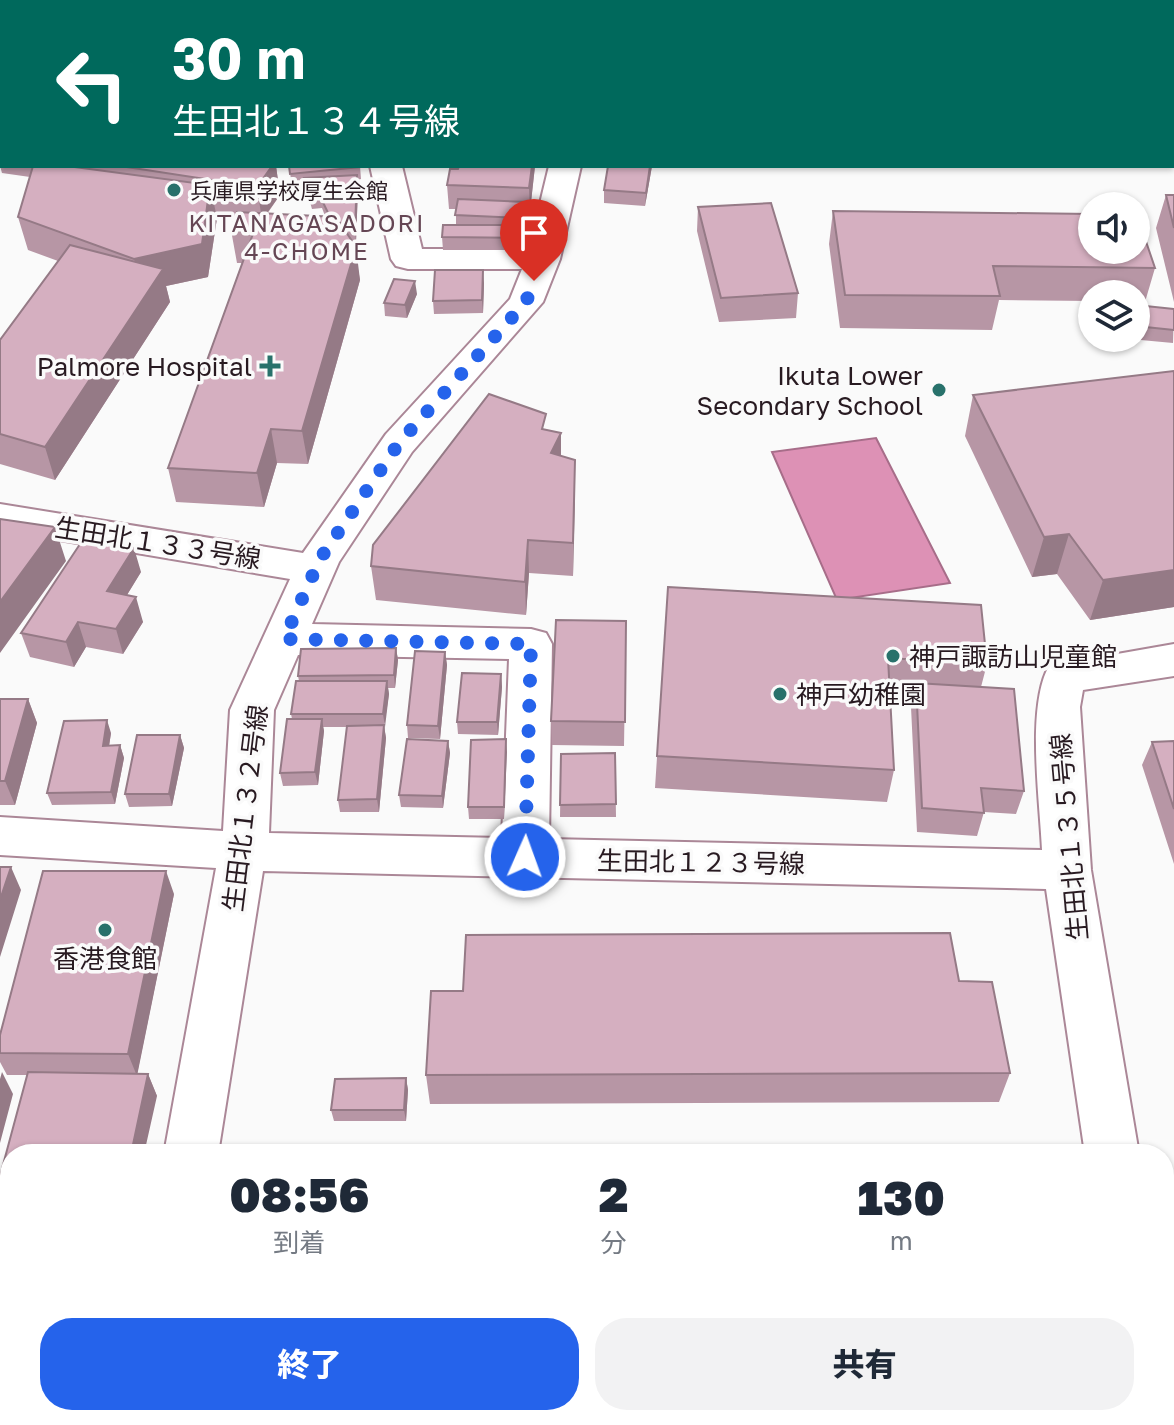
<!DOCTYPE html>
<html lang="ja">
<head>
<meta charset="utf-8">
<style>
	body { margin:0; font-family:"Golos Text","Noto Sans JP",sans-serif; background:#f2f2f3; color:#1f2937; height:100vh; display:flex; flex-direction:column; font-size:30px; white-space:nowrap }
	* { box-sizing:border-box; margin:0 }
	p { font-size:26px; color:#747a83 }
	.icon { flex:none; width:44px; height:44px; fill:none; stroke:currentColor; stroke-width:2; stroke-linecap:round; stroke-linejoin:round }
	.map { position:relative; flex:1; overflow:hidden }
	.side { position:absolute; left:0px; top:1144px; width:1174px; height:282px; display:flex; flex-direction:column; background:#fff; border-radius:32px 32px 0 0; box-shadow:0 2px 6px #0004 }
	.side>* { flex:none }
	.guide { position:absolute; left:0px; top:0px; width:1174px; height:168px; box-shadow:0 2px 6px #0004; background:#00695c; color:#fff; overflow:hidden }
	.buttons { position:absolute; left:1078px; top:192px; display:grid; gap:16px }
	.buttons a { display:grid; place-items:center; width:72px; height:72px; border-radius:50%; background:#fff; box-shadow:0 2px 6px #0004; font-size:40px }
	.pin { position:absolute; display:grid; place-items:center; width:68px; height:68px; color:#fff; margin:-82px -34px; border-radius:50% 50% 50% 0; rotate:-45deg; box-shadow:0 0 8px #0007 }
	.pin .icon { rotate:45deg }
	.me { position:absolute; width:88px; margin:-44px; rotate:2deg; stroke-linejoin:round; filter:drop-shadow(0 0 6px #0008) }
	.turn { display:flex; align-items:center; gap:28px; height:168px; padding:0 40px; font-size:36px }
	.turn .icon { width:104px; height:104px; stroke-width:2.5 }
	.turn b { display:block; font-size:56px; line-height:68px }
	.eta { display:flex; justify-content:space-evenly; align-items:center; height:136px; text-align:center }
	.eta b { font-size:48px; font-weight:800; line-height:56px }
	.action { display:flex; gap:16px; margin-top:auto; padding:16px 40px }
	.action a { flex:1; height:92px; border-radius:32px; background:#2563eb; color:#fff; font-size:32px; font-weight:800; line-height:92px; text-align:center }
	.action a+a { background:#f2f2f3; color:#1f2937 }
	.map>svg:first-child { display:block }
	.water { fill:#dd91b5; stroke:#a76d89; stroke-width:2 }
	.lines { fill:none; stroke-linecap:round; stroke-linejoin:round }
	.minor-casing { stroke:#ab8797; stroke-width:4 }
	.major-casing { stroke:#d8d6d7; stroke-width:4 }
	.minor { fill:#fff; fill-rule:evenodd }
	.major { fill:#95ece4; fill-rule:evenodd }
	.wall { fill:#b796a5 }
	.shaded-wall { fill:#957a86 }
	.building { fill:#d5afc0; stroke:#957a86; stroke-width:2 }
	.route { stroke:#2563eb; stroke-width:14; stroke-dasharray:0 25.2 }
	.poi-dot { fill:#28716b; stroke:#fafafa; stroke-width:3 }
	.labels { text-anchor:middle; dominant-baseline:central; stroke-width:7; stroke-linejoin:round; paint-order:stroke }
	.far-poi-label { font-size:22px; fill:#281a21; stroke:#fafafa; text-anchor:start }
	.far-neighbourhood-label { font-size:24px; letter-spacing:2px; fill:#654654; stroke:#fafafa }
	.poi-label { font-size:26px; fill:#281a21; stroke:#fafafa; text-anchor:end }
	.street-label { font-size:26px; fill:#281a21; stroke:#fafafa }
</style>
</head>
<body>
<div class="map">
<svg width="1174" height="1425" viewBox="0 0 1174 1425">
	<rect width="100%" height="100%" fill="#fafafa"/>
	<!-- water -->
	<path class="water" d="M876,438L950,583L837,600L772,452Z"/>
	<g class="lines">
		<!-- minor casing -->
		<g class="minor-casing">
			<path id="minor" d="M370,166H402L422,249H529L549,166H581L560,259L543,302L412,452L339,562L312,624L531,629L546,633L552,644L549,839L1042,850C1040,801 1026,707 1049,666L1174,644V676L1083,690L1080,707L1091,870L1139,1154H1085L1046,889L263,871L218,1154H164L216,868L0,855V817L223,831L230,710L290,579L0,530V504L303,553L386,434L510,299L522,269H408L396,266L391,259ZM298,655L509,659L502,838L269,833L274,710Z
				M0,1231H10V1285H0Z
				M1164,1392L1171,1395L1174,1425H1121L1120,1416H1164Z
				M118,1416H178L176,1425H116Z"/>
		</g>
		<!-- major casing -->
		<g class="major-casing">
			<path id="major" d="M0,0H13L15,2H2L0,12Z
				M1159,0H1174V10L1172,2H1158Z"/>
		</g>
		<!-- minor -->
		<use href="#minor" class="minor"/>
		<!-- major -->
		<use href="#major" class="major"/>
	</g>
	<!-- wall -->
	<path class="wall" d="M0,9H2V166H276L280,195L267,214L325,216L322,208L312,209L305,185L292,186L289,166H360L361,179L357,180L358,187L356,242H353L360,280L308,464L277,463L264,507L176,502L168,468L242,263H237L231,230L236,216L216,213L217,218L208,277L166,286L170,302L55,480L0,464V340L58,261L28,250L18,217L30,177L2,173L0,166Z
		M455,166H535L530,211H526L524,230H521L520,250H443L442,237L456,225V209H449L447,185L455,169Z
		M608,166H652L645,206L604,203V190Z
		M1166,195H1174V302L1156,228Z
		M698,207L798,293L796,318L719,322L697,231Z
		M833,211L1155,268L1145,302L1136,301V294H1092V301L999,300L992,330L840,328L829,244Z
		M484,283L483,313L434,314L433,301Z
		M417,294L407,318L385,316L384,303Z
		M1136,305L1174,309L1173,343L1130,339V338H1136Z
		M1174,371V607L1090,620L1057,574L1032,577L965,436L973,395Z
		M546,430L561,456L575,460L573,576L529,573L526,615L376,600L371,566Z
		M141,572L127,595L143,622L123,654L86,647L74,667L30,657L21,633Z
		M668,587L987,664L981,687L1024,791L1016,814L984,812L977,836L917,832L911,707L914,693L890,692L894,770L887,802L655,788Z
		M626,621L624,746L552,745L551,721Z
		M396,648L398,660L395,688H388L389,694L384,727L386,738L379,812H340L338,800L347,727H323L324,731L318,785L283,786L280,773L292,719L291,714L299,681L298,676Z
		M445,652L447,665L440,739L408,738L407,725Z
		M501,674L502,687L498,735L458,734L457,722Z
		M0,699H28L37,723L15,805H0Z
		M111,733L109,746L120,745L124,758L115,804L52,805L47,793Z
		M180,735L184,748L172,806L129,807L125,794Z
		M506,739L504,819H469L468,807Z
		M448,741L450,753L443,808L401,807L399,795Z
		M1174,741V864L1142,765L1152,742Z
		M615,753L616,817H560L561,754Z
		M174,894L137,1074H148L157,1096L10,1154V1228H3L0,1223V1176L27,1075H7L0,1062V1035Z
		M959,981L1010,1073L999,1102L430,1104L426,1075L463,991Z
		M406,1078L408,1090L406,1121H334L331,1110Z
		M10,1278V1391H0V1279Z
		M654,1416H1084L1086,1425H654Z"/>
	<!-- shaded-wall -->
	<path class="shaded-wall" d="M272,166H276L280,195L262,220L257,187Z
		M532,166H535L530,211L529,188Z
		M650,166H652L645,206L646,193Z
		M357,175L358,187L356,242L355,229Z
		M210,185L217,218L208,277L166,286L170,302L55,480L45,447L142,292L134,259Z
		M526,202V215L524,230L523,218Z
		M356,247L360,280L308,464L302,431Z
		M483,270L484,283L483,313L482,300Z
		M415,281L417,294L407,318L405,305Z
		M271,429L277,463L264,507L257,473Z
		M561,433V466L551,453Z
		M575,460V494L573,576V543Z
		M55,527L66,561L0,653V602Z
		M1069,534L1057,574L1032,577L1044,537Z
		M528,540L529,573L526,615L525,582Z
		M134,548L141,572L114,616L107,591Z
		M1174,570V607L1090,620L1103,580Z
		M136,597L143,622L123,654L116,629Z
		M78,622L86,647L74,667L66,642Z
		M396,648L398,660L395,688L394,675Z
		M445,652L447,665L440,739L438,726Z
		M501,674L502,687L498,735L497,722Z
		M387,681L389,694L385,727L383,714Z
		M28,699L37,723L15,805L5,781Z
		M322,719L324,731L318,785L315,772Z
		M107,720L111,733L107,759L103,746Z
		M384,725L386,738L379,812L377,799Z
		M180,735L184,748L172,806L169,794Z
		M506,739L507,752L504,819V807Z
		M448,741L450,753L443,808L442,796Z
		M120,745L124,758L115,804L111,792Z
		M11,867L21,890L0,957V900Z
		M166,871L174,894L137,1076L128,1054Z
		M2,1072L13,1094L0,1143V1079Z
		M148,1074L157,1096L144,1154H131Z
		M406,1078L408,1090L406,1121L404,1110Z
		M383,1416H392L391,1425H382Z"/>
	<!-- building -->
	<path class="building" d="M0,9H2V45H0Z
		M0,66H2V142H0Z
		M33,166H67L210,185L202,244L134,259L18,217Z
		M120,166H272L257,187Z
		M289,166H360V167L290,174Z
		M459,166H532L529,188L447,185L450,169H458Z
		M608,166H650L646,193L604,190Z
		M357,175L355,229L345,230L336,217H330L320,196H310L304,178Z
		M1166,195H1174V228Z
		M458,199L526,202L523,218L455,215Z
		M771,203L798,293L721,298L698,207Z
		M833,211L1092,214V250H1136L1137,215L1155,268L993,266L1000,296L845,295Z
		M237,212L336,217L356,247L302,431L271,429L257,473L168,468L254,231L231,230Z
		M443,225H521L520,238L442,237Z
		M70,245L163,269L45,447L0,434V340Z
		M435,270H483L482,300L433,301Z
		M394,279L415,281L405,305L384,303Z
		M1136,305L1174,309V330L1136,326Z
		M1174,371V570L1103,580L1069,534L1044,537L973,395Z
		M489,394L546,414L542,429L561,433L551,453L575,460L573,543L528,540L525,582L371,566L373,545Z
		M0,519L55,527L0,602Z
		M84,538L134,548L107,591L136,597L116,629L78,622L66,642L21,633Z
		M668,587L981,605L987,664L888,658L894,770L657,756Z
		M556,620L626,621L625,722L551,721Z
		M396,648L394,675L298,676L301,649Z
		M415,651L445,652L438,726L407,725Z
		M462,673L501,674L497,722H457Z
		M296,681H387L383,714H291Z
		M916,683L1014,689L1024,791L981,788L984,813L922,808Z
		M0,699H28L5,781H0Z
		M287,719H322L315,772L280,773Z
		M107,720L103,746L120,745L111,792L47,793L64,721Z
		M384,725L377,799L338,800L347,726Z
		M137,735H180L169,794H125Z
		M407,739L448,741L442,796L399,795Z
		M506,739L504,807H468L471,740Z
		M1174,741V809L1152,742Z
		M615,753L616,804L560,805L561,754Z
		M0,867H11L0,900Z
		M43,871H166L128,1054L0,1053V1035Z
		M950,933L959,981L992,982L1010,1073L426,1075L431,991H463L466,935Z
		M28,1072L148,1074L131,1154H10V1209H0V1176Z
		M406,1078L404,1110H331L335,1079Z
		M10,1278V1374H0V1279Z
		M197,1416H383L382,1425H195Z
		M405,1416H579V1425H405Z
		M658,1416H1084L1086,1425H658Z"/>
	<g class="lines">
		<!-- route -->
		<path class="route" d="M525,857L531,644L284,639L320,559L399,443L526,302L534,281"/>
	</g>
	<!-- markers -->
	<g class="poi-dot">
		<circle cx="174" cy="190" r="8"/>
		<path d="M266 354h8v8h8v8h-8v8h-8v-8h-8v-8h8z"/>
		<circle cx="939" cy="390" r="8"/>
		<circle cx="893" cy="656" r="8"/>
		<circle cx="780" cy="694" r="8"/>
		<circle cx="105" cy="930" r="8"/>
	</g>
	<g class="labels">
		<!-- far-poi labels -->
		<g class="far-poi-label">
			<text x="190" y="190">兵庫県学校厚生会館</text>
		</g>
		<!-- far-neighbourhood labels -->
		<g class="far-neighbourhood-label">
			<text x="307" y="222">KITANAGASADORI<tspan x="307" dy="28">4-CHOME</tspan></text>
		</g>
		<!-- poi labels -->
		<g class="poi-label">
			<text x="252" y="366">Palmore Hospital</text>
			<text x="923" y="375">Ikuta Lower<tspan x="923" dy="30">Secondary School</tspan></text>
			<text x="909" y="656" text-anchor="start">神戸諏訪山児童館</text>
			<text x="796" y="694" text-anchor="start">神戸幼稚園</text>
			<text x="105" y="958" text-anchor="middle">香港食館</text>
		</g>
		<!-- street labels -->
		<g class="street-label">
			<text transform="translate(158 543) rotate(9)">生田北１３３号線</text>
			<text transform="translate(245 808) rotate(-83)">生田北１３２号線</text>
			<text transform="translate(1069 837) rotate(-95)">生田北１３５号線</text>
			<text transform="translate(701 862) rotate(1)">生田北１２３号線</text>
		</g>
	</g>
</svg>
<div class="buttons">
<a><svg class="icon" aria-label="sound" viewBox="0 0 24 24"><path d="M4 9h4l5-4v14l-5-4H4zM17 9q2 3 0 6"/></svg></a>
<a><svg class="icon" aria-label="layers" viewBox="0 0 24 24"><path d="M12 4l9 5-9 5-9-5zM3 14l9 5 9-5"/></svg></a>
</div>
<div class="pin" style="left:534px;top:281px;background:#d93025"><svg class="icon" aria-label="arrive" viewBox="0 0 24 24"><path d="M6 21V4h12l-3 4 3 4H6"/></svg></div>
<svg class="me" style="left:525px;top:857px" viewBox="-20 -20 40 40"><circle r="17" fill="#2563eb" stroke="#fff" stroke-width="3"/><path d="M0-11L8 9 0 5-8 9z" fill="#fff"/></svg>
<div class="guide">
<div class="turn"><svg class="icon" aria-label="left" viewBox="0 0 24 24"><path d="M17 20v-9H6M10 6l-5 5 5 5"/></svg><div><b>30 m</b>生田北１３４号線</div></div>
</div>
<section class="side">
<div class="eta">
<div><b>08:56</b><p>到着</p></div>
<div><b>2</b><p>分</p></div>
<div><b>130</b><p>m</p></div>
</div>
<div class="action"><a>終了</a><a>共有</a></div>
</section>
</div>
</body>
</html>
